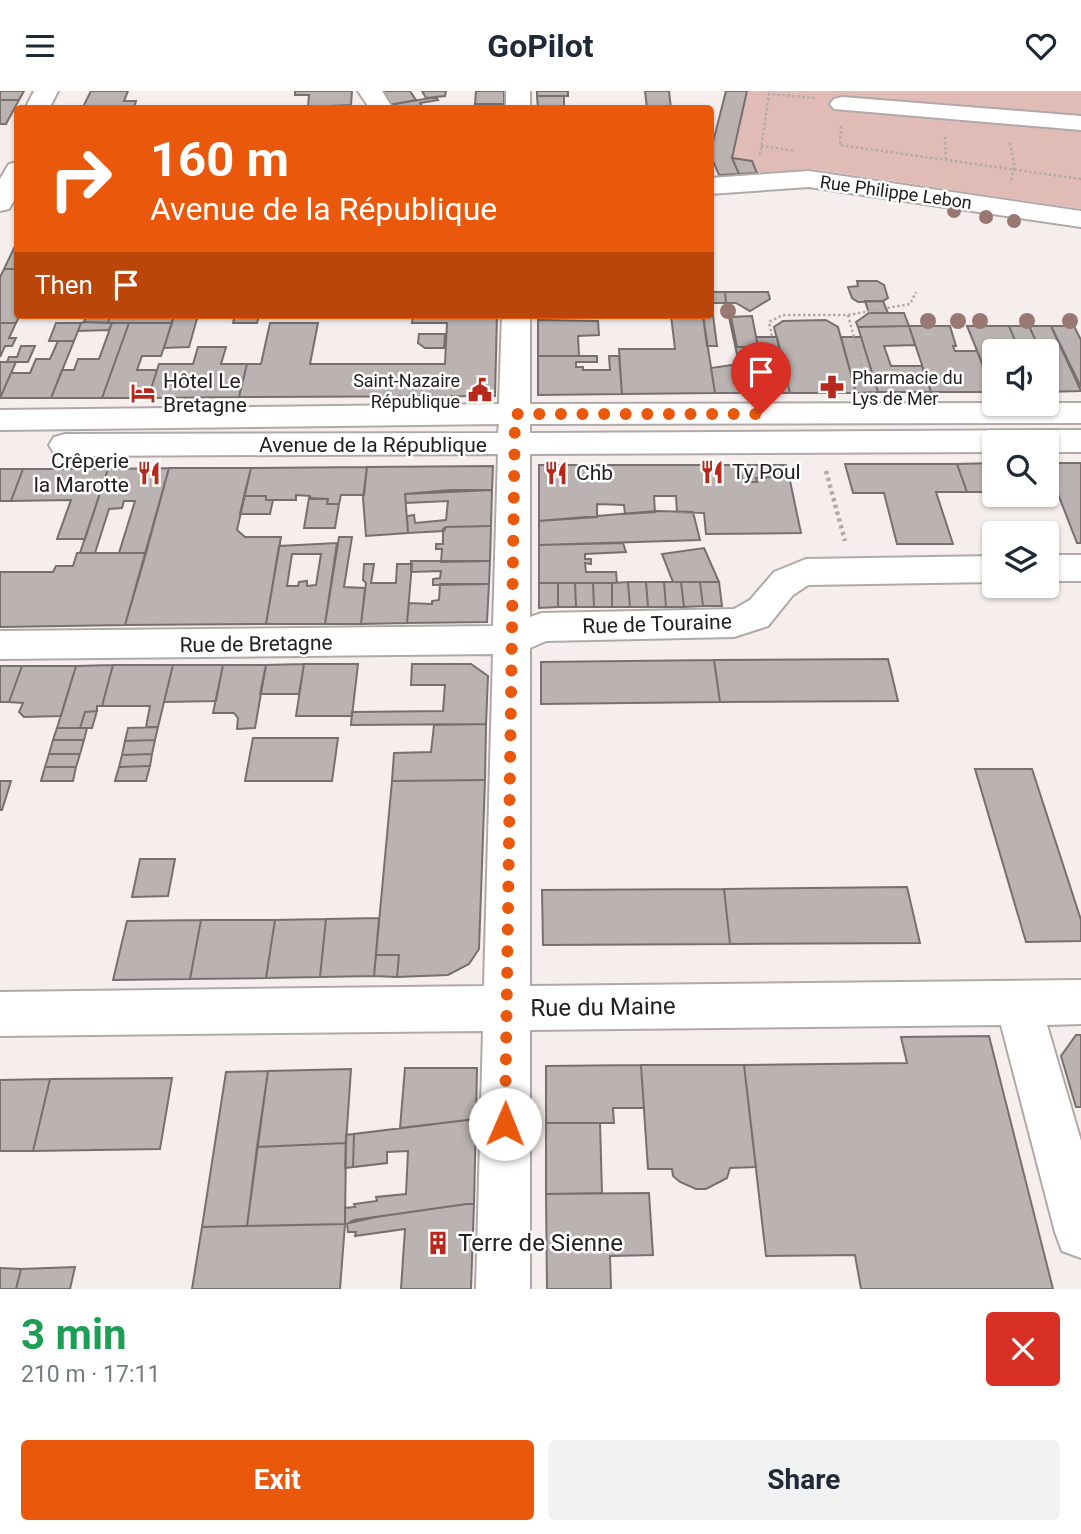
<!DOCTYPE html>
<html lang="en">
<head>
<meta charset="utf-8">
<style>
	body { margin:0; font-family:Roboto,sans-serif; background:#f2f2f3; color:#1f2937; height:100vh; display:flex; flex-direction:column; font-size:26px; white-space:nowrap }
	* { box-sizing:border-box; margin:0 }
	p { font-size:23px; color:#747a83 }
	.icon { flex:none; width:38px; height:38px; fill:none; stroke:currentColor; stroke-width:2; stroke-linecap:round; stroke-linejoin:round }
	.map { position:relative; height:1198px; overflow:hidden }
	.side { display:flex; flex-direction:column; background:#fff; flex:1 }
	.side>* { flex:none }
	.hud { position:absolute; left:14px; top:14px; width:700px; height:214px; border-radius:7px; box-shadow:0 2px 5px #0004; background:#ea580c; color:#fff; overflow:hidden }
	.tools { position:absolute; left:982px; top:248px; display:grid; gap:14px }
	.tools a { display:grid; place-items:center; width:77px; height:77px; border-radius:7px; background:#fff; box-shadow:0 2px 5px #0004; font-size:35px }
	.pin { position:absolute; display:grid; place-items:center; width:60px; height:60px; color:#fff; margin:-72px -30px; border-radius:50% 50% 50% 0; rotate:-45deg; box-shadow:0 0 7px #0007 }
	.pin .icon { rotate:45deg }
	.me { position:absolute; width:77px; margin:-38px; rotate:1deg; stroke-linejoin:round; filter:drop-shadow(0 0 5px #0008) }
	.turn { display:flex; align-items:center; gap:24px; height:147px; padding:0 21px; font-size:32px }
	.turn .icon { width:91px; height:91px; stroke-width:2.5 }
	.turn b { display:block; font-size:49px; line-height:60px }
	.then { display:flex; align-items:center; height:66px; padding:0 21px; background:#0003; gap:14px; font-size:26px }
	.round { display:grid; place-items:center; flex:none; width:74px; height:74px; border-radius:7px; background:#f2f2f3 }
	.overview { display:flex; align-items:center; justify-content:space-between; height:119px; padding:0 21px }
	h1 { font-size:42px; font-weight:700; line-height:52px; color:#1e9e55 }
	.button { display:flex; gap:14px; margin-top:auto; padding:14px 21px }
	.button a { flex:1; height:80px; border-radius:7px; background:#ea580c; color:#fff; font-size:28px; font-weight:700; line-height:80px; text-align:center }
	.button a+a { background:#f2f2f3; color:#1f2937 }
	header { display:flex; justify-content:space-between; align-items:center; height:91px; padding:0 21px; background:#fff; font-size:32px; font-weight:700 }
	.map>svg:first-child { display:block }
	.green { fill:#e1bcb6 }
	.building { fill:#bbb3b2; stroke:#77706f; stroke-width:2; fill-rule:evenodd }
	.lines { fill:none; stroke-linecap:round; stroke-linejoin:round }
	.minor-casing { stroke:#b1a9a8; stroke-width:4 }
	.path-far1 { stroke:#b0aaa9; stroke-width:2.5; stroke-dasharray:2.5 2.5; stroke-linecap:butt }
	.path { stroke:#b0aaa9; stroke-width:4.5; stroke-dasharray:3.5 3.5; stroke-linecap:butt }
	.minor { fill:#fff; fill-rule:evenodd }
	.tree { fill:#997874 }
	.route { stroke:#ea580c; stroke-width:12; stroke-dasharray:0 21.6 }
	.labels { text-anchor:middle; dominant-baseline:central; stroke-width:5; stroke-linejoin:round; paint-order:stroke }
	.far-street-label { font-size:18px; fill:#242120; stroke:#fff }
	.far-poi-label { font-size:18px; fill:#242120; stroke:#fff; text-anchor:start }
	.poi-label { font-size:21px; fill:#242120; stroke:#fff; text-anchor:start }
	.street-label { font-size:21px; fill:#242120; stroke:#fff }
	.near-street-label { font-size:24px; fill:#242120; stroke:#fff }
	.near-poi-label { font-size:24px; fill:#242120; stroke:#fff; text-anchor:start }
</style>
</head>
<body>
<header><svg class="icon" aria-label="menu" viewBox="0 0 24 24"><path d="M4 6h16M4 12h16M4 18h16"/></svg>GoPilot<svg class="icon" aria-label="heart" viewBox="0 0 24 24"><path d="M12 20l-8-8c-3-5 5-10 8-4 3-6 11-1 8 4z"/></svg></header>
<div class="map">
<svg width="1081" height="1198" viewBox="0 0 1081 1198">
	<rect width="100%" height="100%" fill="#f6eeed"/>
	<!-- green -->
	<path class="green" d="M748,0H1081V118L812,78L739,83L732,67Z"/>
	<!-- building -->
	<path class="building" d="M0,0H24L19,9H0Z
		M91,0H128L124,10H136L134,17L82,18Z
		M295,0H352L351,14L308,16L309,4H295Z
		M381,0H410L416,9L389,14Z
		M422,0H446L445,5L426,7Z
		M476,0H504V13H475Z
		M537,0H568V5H537Z
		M645,0H669L671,18H647Z
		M726,0H747L732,67L739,83L719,84L710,63Z
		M537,5H564V18H538Z
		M436,6L438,9L420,12L424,18H391L389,14Z
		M0,9H19L6,33H0Z
		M504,13V18H476V14Z
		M732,67L752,70L757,82L739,83Z
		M16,153L18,178H4Z
		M4,178H18V224H20L16,232H0V186Z
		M857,190H877L884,194L888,207L883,210L858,211L852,207L848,196L858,195Z
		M710,201H725L726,212H710Z
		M725,201H768L770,208L750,220L736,212H726Z
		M865,210H883L888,222H869Z
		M869,222H904L909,235L858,236L856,231Z
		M87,224H110L108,232L84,231Z
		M110,224H174L172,232H108Z
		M174,224H198L189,256L164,257Z
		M235,224H259L257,232H233Z
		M413,224H497L495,305L239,306L247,273H261L270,232H318L310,273H445L447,232H412Z
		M671,224L703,225L715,302L622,303L619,258H675Z
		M713,224L717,255H707L703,225Z
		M752,225L758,256H737L731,226Z
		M729,226L737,256H758L768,302H715L711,277L739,273Z
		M538,229L598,230L599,244L578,245L579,265H538Z
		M826,229L838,236L856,302H790L774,236L783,230Z
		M0,232H16L9,247H16L12,255H5L0,266Z
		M56,232H81L74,250H49Z
		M81,232L84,231L112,232L109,239L78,240Z
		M112,232H129L102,307H51L62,279H74L78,268H99Z
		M129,232H172L161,265H142L137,279H157L148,307H102Z
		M909,235L915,254L884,255L891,275H922L931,301H878L858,236Z
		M909,235H950L956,255H953L955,260H977L993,301H931Z
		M967,235H1009L1020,261H994V301Z
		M1009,235H1029L1041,261H1020Z
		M1029,235H1051L1081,300L1046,301V261H1020H1041Z
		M1051,235H1074L1081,249V296Z
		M419,243H445L444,257H425L418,252Z
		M756,246H777L790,302H768Z
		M841,246H861L878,301L856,302Z
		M58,250H74L51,307H0L11,282H30L36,268H50Z
		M21,255H35L28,271H7L9,266H17Z
		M198,256H226L221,273H247L239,306L148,307L159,273H193Z
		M538,265H597V271H576V276H583V279H610L609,265H619L622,303L538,304Z
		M0,271H16L0,307Z
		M994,372V401H967L957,373Z
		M1046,372H1081V452H1077Z
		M845,373H957L967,401H936L953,453H897L884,402H853Z
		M539,374H739L743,391H757L756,387L789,385L801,442L706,443L704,422L677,421L676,405H654L655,421L625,423L624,414L597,413V426L539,430Z
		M739,374H786L789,385L756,387L757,391H743Z
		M493,375L492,399L405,403L408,442L366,445L363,407L367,376Z
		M367,376L364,404H341L339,413H327L328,408H311L310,405L296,404V409H266V405H244L251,377Z
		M1046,376L1056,400L1046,399Z
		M169,377L146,462H119L135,410H124L122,417L109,418L95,462H80L108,378Z
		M169,377H251L237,439L245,446H281L266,533L125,534Z
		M0,378H23L11,410H0Z
		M23,378H108L85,448H57L71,409L11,410Z
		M451,399H492L491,435L446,436L444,440L408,442L407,425L414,424L415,432L446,429L448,410L406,412L405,403Z
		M244,405H266V409H273L270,423H240Z
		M309,407L328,408L327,413H339L335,437H304Z
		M656,420L693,421L700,449L539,454V430Z
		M491,435L490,470L441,471L442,458H436V453H443V438L446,436Z
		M339,446H352L344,496L365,497L361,533H325Z
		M337,452L325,533H266L279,455ZM292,463H321L316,494L307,495V490L299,491L298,495H287Z
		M623,452L626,461L585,463V468H591V473L585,472L586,481H616L617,492H539V454Z
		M704,457L719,491H673L662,463Z
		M77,462H146L125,534L0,536V481H53L56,475H73Z
		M411,470H490L489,493L433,494V488L440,487L441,480L411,481Z
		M364,473H374L371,492H396L397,473H412L407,532L361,533L366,492L363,489Z
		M628,491L630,516H612V492Z
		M628,491H646L648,516H630Z
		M646,491H664L666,516H648Z
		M664,491H681L684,516H666Z
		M681,491H700L703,515L684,516Z
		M700,491H719L722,515H703Z
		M539,492H558V516L539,517Z
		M558,492H575L576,516H558Z
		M575,492H593L594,516H576Z
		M593,492H612V516H594Z
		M440,493H489L487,531L407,532L409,512L432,513V510L439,509Z
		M888,568L898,610L720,611L714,569Z
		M714,569L720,611L541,613V571Z
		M304,573L299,603H260L266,574Z
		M304,573H358L352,625H296Z
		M412,573H471L488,585L486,633L351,634L352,621L443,620L445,594H411Z
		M113,574H173L158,636H146L150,615H102Z
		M113,574L102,615H97V620L85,621L80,637H57L76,575Z
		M173,574H223L216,610L164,611Z
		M223,574H266L255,637L237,638L238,627L234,622H213Z
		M0,575H22L9,611H0Z
		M22,575H76L61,625L24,626L19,621L23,612L9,611Z
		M97,620L92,637H80L85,621Z
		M486,633L485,689L392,690L394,662L431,661L434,634Z
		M158,636L155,649L125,650L128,637Z
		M57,637H87L84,649H53Z
		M253,647H338L332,690H245Z
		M53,649H84L80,663H49Z
		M155,649L152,663L122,664L125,650Z
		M49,663H80L76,676H45Z
		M152,663L150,675L119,676L122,664Z
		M150,675L146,690H115L119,676Z
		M45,676H76L73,690H41Z
		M975,678H1032L1081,829V850L1026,851Z
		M485,689L479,858L469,873L448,884L397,886L399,864H376L392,690Z
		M0,690H11L2,719H0Z
		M140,768H175L168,805L132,806Z
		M907,796L920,852L730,853L724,798Z
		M724,798L730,853L543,854L542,799Z
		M379,827L374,885L320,886L326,828Z
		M326,828L320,886L266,887L275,829Z
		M201,829L190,888L113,889L127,830Z
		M201,829H275L266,887L190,888Z
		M376,864H399L397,886L374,885Z
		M1076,944H1081V1016H1076L1061,965Z
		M989,945L1053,1198H861L855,1164L766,1165L744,974L907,972L901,946Z
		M641,974H744L756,1076L730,1077L727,1087L706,1098H696L680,1091L673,1085L672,1078H648Z
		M641,974L644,1017H613L614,1032H546V975Z
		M405,977H477L476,1028L400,1037Z
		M351,978L346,1052L257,1056L268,980Z
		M268,980L247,1135L202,1136L226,981Z
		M172,987L160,1058L33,1060L50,988Z
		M50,988L33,1060H0V989Z
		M476,1028L474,1112L376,1126L345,1133V1117L355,1116L354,1113L377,1110L376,1106L406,1103L408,1060L387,1061V1072L353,1076L354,1043Z
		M546,1032H600L602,1102L546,1103Z
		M354,1043L353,1076L345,1077L346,1044Z
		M346,1052L345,1133L247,1135L257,1056Z
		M649,1102L653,1164L610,1165L611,1198H547L546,1103Z
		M474,1112L471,1198H401L405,1138L355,1145L356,1141H348L347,1133L354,1129Z
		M345,1133L340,1198H192L202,1136Z
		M75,1176L70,1198H16L21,1178Z
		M0,1177L21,1178L16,1198H0Z"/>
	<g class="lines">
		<!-- minor casing -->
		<g class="minor-casing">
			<path id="minor" d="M34,0H58L49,18H25Z
				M358,0H382L393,18H370Z
				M506,0H530V18H506Z
				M842,6L1081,25V39L834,18L830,13L834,8Z
				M18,71V103L9,118L0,120V88L9,73Z
				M809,80L1081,120V136L809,96L710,103V87Z
				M502,224H530V313L1081,312V332L530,333V342L1081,339V361H1046V352H994V361L530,363V526L542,522L734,518L750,509L774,481L806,468L994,465V491L808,494L793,504L768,535L734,546L546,550L530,557V895L1081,889V933L1047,934L1081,1050V1167L1062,1160L1055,1141L1001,934L530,939V1198H476L483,940L0,945V901L484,895L493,563L0,568V540L493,535L498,363L65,365L54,362L49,354L54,346L65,343L498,342L499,333L0,339V319L499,313Z
				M1046,464H1081V490H1046Z"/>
		</g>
		<!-- path-far1 -->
		<path class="path-far1" d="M841,35L840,54L1081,88
			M945,46L946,69
			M1010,52L1014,73L1011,92
			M761,55L796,60
			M760,64L769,3L816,7
			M848,224L867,294
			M782,294L769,231L783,224H848L910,213L916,201"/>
		<!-- path -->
		<path class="path" d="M826,380L845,450"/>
		<!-- minor -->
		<use href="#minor" class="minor"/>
	</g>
	<!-- trees -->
	<g class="tree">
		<circle cx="954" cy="120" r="7"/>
		<circle cx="986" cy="126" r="7"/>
		<circle cx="1014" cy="130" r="7"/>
		<circle cx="728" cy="220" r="8"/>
		<circle cx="928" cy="230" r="8"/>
		<circle cx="958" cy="230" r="8"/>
		<circle cx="980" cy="230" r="8"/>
		<circle cx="1027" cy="230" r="8"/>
		<circle cx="1070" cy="230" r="8"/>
	</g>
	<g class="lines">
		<!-- route -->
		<path class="route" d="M505,1033L515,323H761"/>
	</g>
	<!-- icons -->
	<defs>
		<g id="pharmacy-bare" transform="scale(1.89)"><path d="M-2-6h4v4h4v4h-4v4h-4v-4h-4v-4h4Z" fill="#b7291c" stroke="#fff" stroke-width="2.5" paint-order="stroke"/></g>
		<g id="civic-bare" transform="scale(1.89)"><path d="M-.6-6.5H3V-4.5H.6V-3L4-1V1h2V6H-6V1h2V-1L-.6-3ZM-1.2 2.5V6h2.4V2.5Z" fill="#b7291c" stroke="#fff" stroke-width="2.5" paint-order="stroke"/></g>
		<g id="hotel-bare" transform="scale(1.89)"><path d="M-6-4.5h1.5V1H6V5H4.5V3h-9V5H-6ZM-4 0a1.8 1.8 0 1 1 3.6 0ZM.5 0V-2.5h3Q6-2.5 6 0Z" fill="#b7291c" stroke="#fff" stroke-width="2.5" paint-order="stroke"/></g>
		<g id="restaurant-bare" transform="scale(1.89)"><path d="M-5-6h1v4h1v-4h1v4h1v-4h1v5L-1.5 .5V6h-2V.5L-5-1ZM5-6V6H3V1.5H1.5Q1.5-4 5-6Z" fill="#b7291c" stroke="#fff" stroke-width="2.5" paint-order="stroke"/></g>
		<g id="building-bare" transform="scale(1.89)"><path d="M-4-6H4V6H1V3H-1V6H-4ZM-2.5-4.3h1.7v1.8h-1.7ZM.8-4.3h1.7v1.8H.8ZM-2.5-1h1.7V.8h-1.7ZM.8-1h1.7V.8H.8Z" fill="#b7291c" stroke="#fff" stroke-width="2.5" paint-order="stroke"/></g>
	</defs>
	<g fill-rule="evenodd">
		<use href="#pharmacy-bare" x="832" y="296"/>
		<use href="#civic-bare" x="480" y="299"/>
		<use href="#hotel-bare" x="143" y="302"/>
		<use href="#restaurant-bare" x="712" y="381"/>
		<use href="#restaurant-bare" x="149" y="382"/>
		<use href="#restaurant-bare" x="556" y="382"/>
		<use href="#building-bare" x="438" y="1152"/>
	</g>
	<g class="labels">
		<!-- far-street labels -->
		<g class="far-street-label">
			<text transform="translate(896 101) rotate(8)">Rue Philippe Lebon</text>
		</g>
		<!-- far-poi labels -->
		<g class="far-poi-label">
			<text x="852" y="286">Pharmacie du<tspan x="852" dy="21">Lys de Mer</tspan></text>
			<text x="460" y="289" text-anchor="end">Saint-Nazaire<tspan x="460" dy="21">République</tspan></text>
		</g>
		<!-- poi labels -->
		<g class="poi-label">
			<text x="163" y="290">Hôtel Le<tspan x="163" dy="24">Bretagne</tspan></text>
			<text x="129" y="370" text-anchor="end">Crêperie<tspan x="129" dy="24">la Marotte</tspan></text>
			<text x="732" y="381">Ty Poul</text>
			<text x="576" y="382">Chb</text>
		</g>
		<!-- street labels -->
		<g class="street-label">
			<text x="373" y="354">Avenue de la République</text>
			<text transform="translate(657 533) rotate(-2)">Rue de Touraine</text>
			<text transform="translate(256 553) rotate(-1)">Rue de Bretagne</text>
		</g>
		<!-- near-street labels -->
		<g class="near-street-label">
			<text transform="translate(603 916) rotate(-1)">Rue du Maine</text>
		</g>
		<!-- near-poi labels -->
		<g class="near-poi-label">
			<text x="458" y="1152">Terre de Sienne</text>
		</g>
	</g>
</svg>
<div class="tools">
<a><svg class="icon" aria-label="sound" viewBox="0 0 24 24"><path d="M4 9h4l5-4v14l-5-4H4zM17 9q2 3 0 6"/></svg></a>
<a><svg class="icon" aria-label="search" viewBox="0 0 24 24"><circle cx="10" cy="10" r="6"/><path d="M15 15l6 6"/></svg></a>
<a><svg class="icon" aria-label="layers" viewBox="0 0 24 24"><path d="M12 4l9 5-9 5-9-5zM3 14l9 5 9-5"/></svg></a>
</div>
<div class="pin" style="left:761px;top:323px;background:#d93025"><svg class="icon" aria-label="arrive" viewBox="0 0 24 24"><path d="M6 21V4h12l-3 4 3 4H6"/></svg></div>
<svg class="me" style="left:505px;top:1033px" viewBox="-20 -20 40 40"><circle r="19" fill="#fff"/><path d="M0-13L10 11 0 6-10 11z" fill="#ea580c"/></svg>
<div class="hud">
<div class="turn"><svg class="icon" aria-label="right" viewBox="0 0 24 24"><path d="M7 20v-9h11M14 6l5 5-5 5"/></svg><div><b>160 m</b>Avenue de la République</div></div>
<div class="then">Then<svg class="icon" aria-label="arrive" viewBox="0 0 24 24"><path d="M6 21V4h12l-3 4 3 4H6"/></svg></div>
</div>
</div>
<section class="side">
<div class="overview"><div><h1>3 min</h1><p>210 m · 17:11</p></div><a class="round" style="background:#d93025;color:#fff"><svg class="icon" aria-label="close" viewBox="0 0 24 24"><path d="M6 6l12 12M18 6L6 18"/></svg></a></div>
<div class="button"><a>Exit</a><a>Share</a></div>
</section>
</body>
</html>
